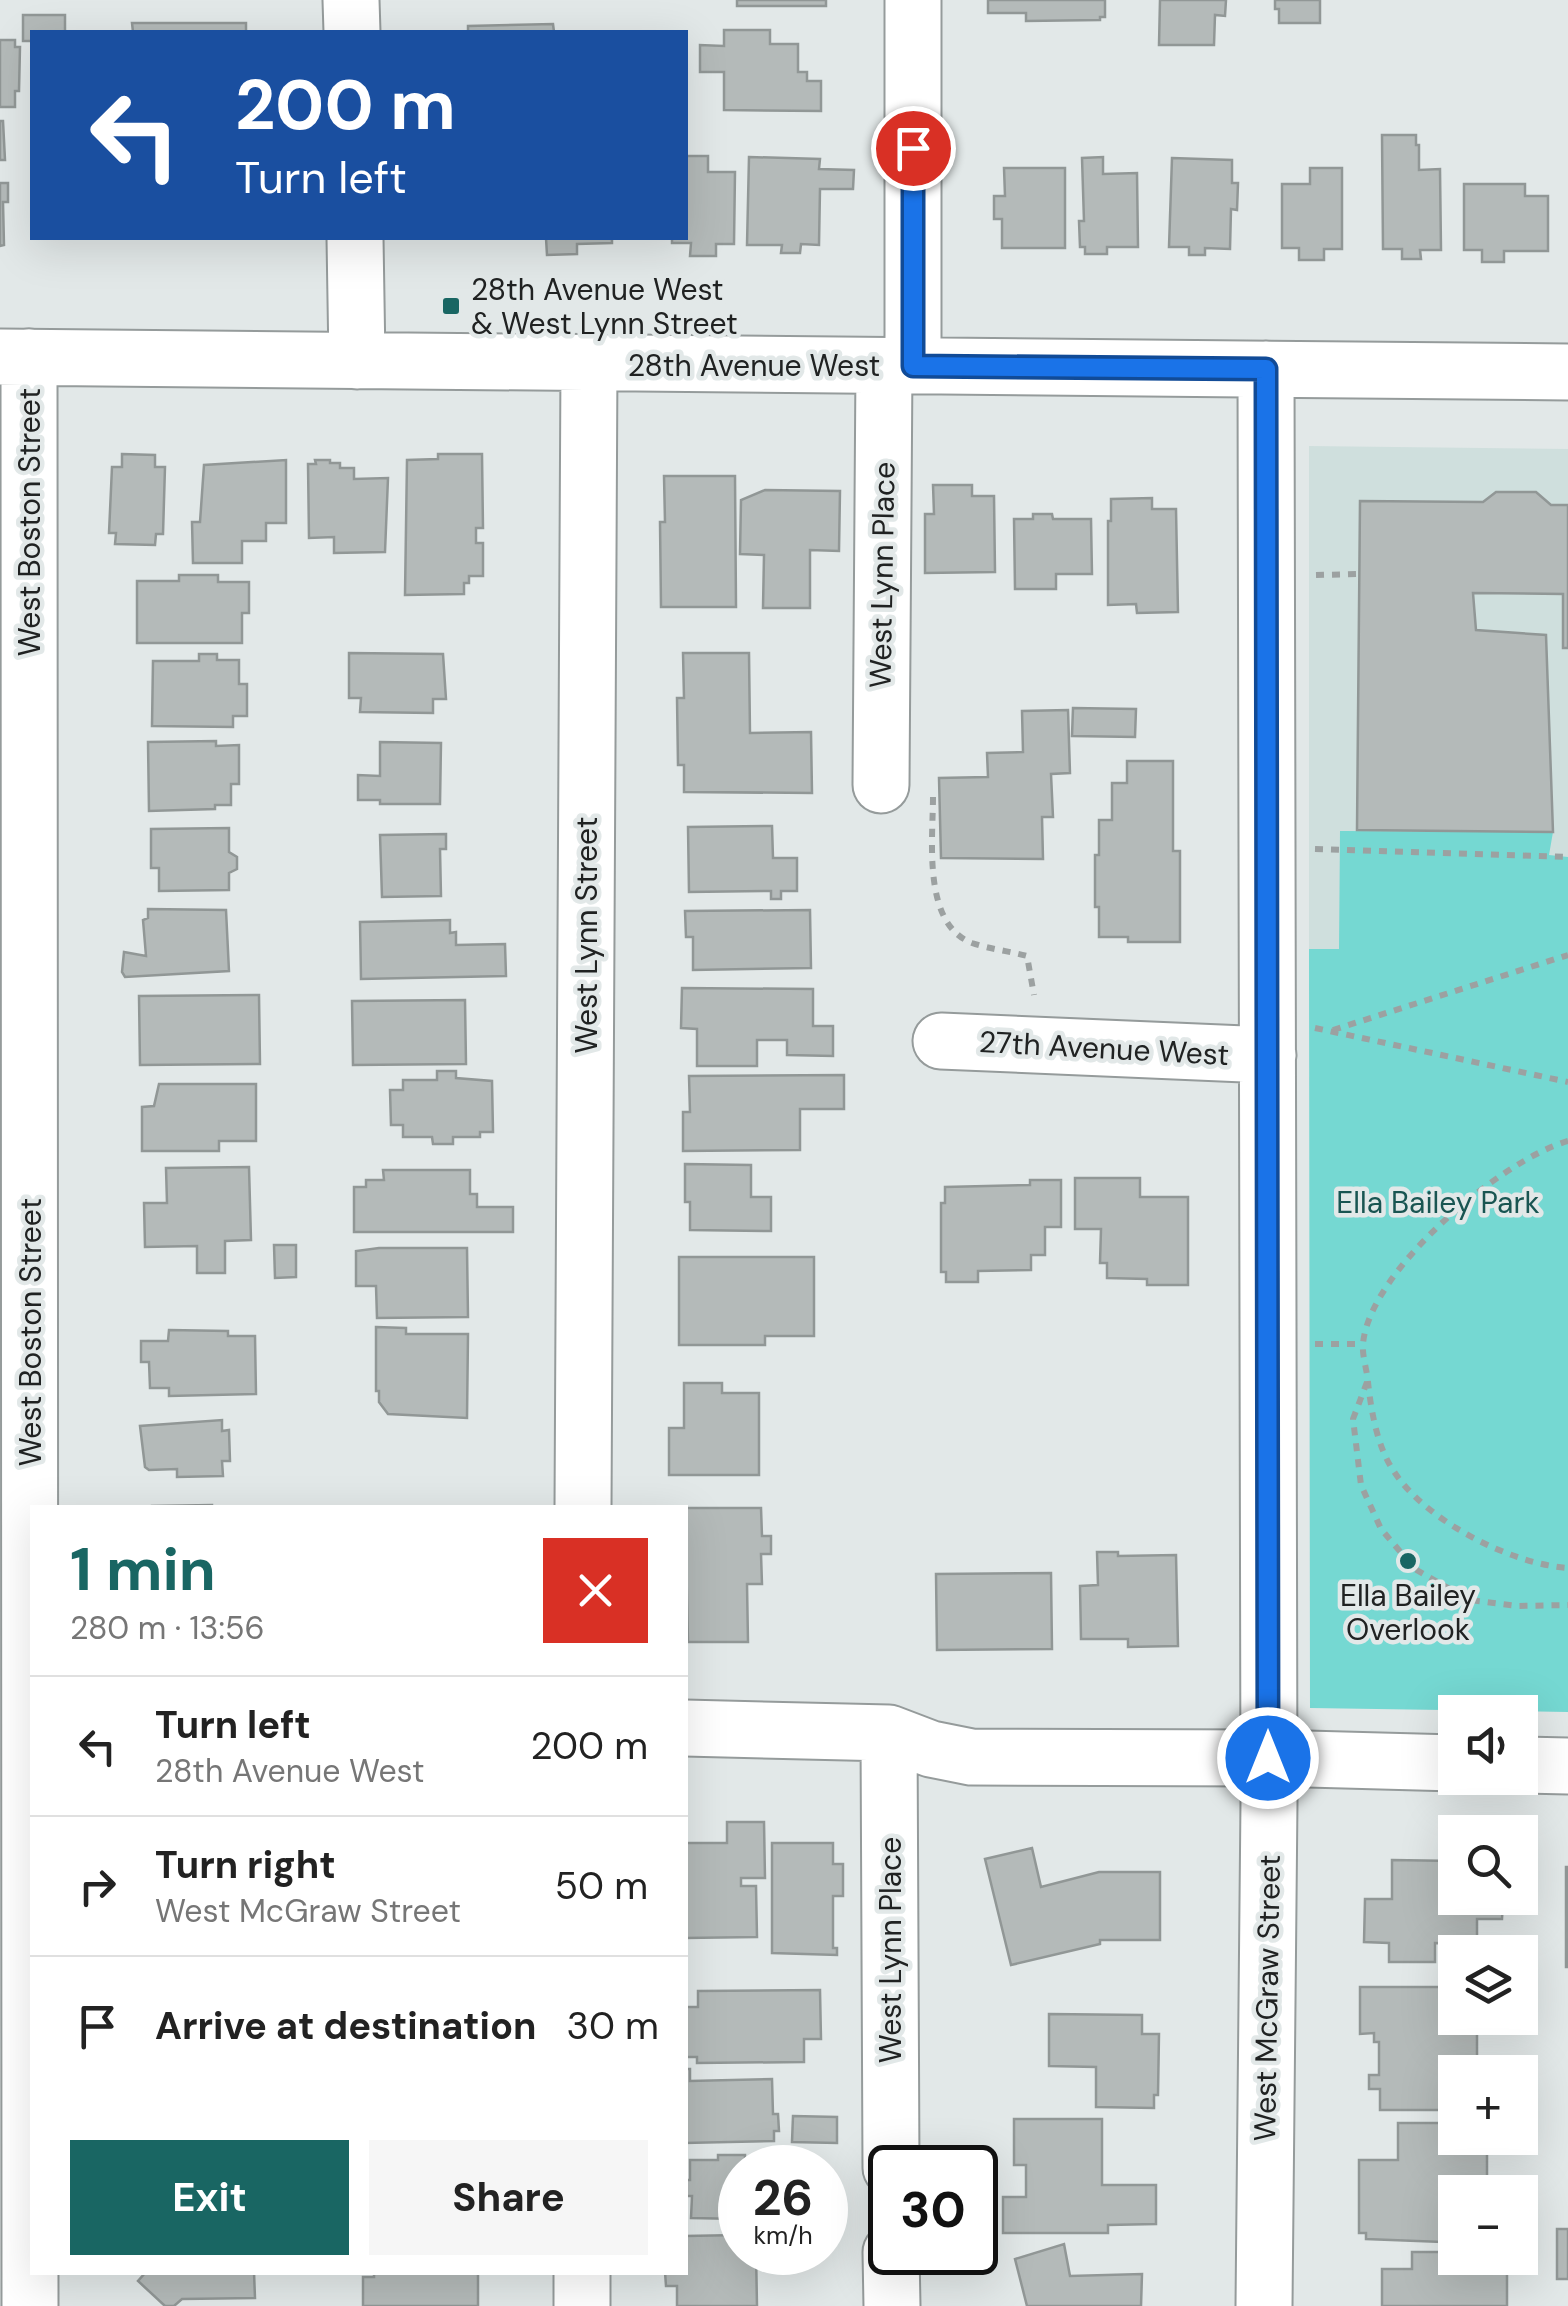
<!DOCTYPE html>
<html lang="en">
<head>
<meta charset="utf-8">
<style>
	body { margin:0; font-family:"DM Sans",sans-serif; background:#f6f6f6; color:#222; height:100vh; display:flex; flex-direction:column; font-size:38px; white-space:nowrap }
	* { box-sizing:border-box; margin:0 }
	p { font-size:32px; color:#767676 }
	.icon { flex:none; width:55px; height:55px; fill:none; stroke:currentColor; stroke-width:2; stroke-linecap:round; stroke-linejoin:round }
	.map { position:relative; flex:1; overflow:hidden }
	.drawer { position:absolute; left:30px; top:1505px; width:658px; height:770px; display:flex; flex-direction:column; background:#fff; border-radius:0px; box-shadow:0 10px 40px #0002 }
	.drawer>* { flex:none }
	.hud { position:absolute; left:30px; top:30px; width:658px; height:210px; border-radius:0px; box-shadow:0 10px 40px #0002; background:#1a4fa0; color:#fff; overflow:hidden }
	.fabs { position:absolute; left:1438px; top:1695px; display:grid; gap:20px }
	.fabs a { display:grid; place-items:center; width:100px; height:100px; border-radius:0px; background:#fff; box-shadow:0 10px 40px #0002; font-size:50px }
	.speed { position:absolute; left:718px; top:2145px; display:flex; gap:20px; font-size:50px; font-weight:700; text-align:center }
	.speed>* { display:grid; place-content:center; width:130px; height:130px; border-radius:50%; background:#fff; box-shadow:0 10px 40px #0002; line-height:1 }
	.speed small { font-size:25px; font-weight:400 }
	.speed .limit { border:5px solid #111; border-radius:15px; background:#fff; color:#111 }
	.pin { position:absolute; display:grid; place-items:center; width:85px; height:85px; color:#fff; margin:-42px; border:5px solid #fff; border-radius:50%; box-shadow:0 2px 10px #0007 }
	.me { position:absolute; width:110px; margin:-55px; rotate:0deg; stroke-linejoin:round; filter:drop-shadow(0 0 8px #0008) }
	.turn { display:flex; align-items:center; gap:35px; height:210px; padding:0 40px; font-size:45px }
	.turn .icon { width:130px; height:130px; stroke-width:2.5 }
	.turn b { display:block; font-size:70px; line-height:85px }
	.round { display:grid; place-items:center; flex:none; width:105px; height:105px; border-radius:0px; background:#f6f6f6 }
	.head { display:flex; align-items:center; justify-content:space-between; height:170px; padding:0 40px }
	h1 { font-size:60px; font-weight:700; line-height:75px; color:#196663 }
	.button { display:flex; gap:20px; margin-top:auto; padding:20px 40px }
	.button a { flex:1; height:115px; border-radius:0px; background:#196663; color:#fff; font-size:40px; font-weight:700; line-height:115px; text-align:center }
	.button a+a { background:#f6f6f6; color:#222 }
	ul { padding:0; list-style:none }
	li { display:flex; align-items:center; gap:30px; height:140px; padding:0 40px; border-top:2px solid #e0e0e0 }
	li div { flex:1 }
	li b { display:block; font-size:38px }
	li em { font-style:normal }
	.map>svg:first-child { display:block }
	.built { fill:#cfdfdd }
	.green { fill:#75d8d2 }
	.building { fill:#b4bab9; stroke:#919796; stroke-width:2.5 }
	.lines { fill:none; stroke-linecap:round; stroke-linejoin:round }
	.minor-casing { stroke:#959b9b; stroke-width:59 }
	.path { stroke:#9ca1a1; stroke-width:6; stroke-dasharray:8 8; stroke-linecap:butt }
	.minor { stroke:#fff; stroke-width:55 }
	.route-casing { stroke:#114b97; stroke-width:25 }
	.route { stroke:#1a73e8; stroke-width:18 }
	.poi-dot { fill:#196663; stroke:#e2e8e8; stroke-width:4 }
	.labels { text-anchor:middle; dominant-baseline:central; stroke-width:9; stroke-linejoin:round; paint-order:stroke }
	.poi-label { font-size:30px; fill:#202222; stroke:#e2e8e8; text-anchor:start }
	.street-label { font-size:30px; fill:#202222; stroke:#e2e8e8 }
	.park-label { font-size:30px; fill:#195552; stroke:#e2e8e8 }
</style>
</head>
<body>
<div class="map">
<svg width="1568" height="2306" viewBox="0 0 1568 2306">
	<rect width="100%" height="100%" fill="#e2e8e8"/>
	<!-- built -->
	<path class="built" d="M1309,446L1568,449V954L1309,949Z"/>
	<!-- green -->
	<path class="green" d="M1340,831L1553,832L1549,855L1568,857V1712L1310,1708L1309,949H1339Z"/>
	<!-- building -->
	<path class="building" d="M737,0H826V6H737Z
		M988,0H1105V17H1100V20L1026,21V13H988Z
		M1160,0H1226L1225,16L1215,15L1214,45H1159Z
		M1275,0H1320V23H1279V9H1275Z
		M23,15H65V32H32V41H23Z
		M132,23H246V32H133Z
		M553,24L554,32H468V26Z
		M724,30H770V44H798V72H807V81H821V111L724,110V72H700V45L724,46Z
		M0,40H15V47H20L19,91H15V107H0Z
		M0,121H3L5,160H0Z
		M1382,135H1416V145H1419V170L1440,169L1441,250H1420L1421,259H1402V249H1383Z
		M685,156H708V172H735L734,244H716V256H690L691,243H672V238H685Z
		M749,157L820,159L819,169L854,170L853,189H820L819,245L801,244L800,253H781L782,245H747Z
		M1103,157V174L1137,173L1138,247H1107V254H1085V247H1080L1079,221H1084L1082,158Z
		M1172,158L1232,160V183H1238L1237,210L1231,209L1230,249L1205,248V255H1189V247H1169Z
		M1004,168H1065V248H1002V219H994V196H1005Z
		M1310,168H1342V249H1324V260H1299V248H1282V184H1310Z
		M0,183H8V202H3L4,245L0,246Z
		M1464,184H1525V196H1548V251H1504V262H1482V250H1464Z
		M546,238H612V243L577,244V254L547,255Z
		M122,454L155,455V467H165L163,534H156L155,545L115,544L116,533H109L112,467H122Z
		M438,454H482L483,528H476V543H483V576H469V583H464V594L405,595L407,460L438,459Z
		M286,460V523H266V541H242V563H193L192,522H200L204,465Z
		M315,460H330V463H340V468H354V479L388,478L385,552L334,553V537L309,538L308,464H316Z
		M664,476H735L736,607H661L660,522H665Z
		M933,485H972V496H994L995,572L925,573V514H934Z
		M765,490L840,491L839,551L810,550V608H763L764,555L740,554L741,500Z
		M1496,492H1536L1551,505H1568V648H1563V594L1473,593L1476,630L1546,635L1553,832L1357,830L1360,501L1483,502Z
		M1152,498V509H1176L1178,612L1137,613L1136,604L1108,605V521H1111V499Z
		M1033,514H1052L1053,519H1091L1092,574H1056V589H1015L1014,519H1033Z
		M179,575H218V582H249V613H242V643H137V581H179Z
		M349,653L443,654L446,699H433V713L360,712L361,698H349Z
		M683,653H749L750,733L811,732L812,793L684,792V765H678L677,698H684Z
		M199,654H217V660H239V684H247V716H233V727L152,726L153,661H199Z
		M1073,708L1136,709L1135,737L1072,736Z
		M1068,710L1070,773L1051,774L1053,817H1042L1043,859L941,858L939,778L988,777L987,753L1023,752L1022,711Z
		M216,741V746L239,745V784H231V805H215V809L149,811L148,742Z
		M380,742L441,743L440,804H380V800H358V775L380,776Z
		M1127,761H1173V851H1180V942H1128V937H1099V907H1095V855H1099V820H1112V783H1127Z
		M772,826L773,858H797V891H781V899H771V891L689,892L688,827Z
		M229,828V852L237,857V869L229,873V890L159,891V868H151V829Z
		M446,834V849H440L441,896L382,897L380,835Z
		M148,909L226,910L229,971L125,977L122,972L124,952L146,956L143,920L148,918Z
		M810,910L811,968L693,970V937H686L685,911Z
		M450,920V933L456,932V945L505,944L506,976L361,979L360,922Z
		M682,988L813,989V1026H833V1056L787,1055V1040H757V1066H697V1029L681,1028Z
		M259,995L260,1064L140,1065L139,996Z
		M465,1000L466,1064L353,1065L352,1001Z
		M437,1071H456V1078L492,1081L493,1132H480V1137H453V1144H433L432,1137H403V1125H391L390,1090H403V1080H437Z
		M844,1075V1109H800V1150L683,1151V1112H690L689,1076Z
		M159,1084H256V1141H219V1151H142V1107L154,1106Z
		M685,1164L751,1165V1197H771V1231L690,1230V1202H685Z
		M249,1167L251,1240L225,1241V1273H197V1246L145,1247L144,1203H167L166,1168Z
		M383,1170H470V1194H477V1207H513V1232H354V1187H366V1180H384Z
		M1075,1178H1140V1197H1188V1285H1147V1279L1107,1278V1263H1100L1101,1229H1075Z
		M1030,1180H1061V1227H1045V1255H1031V1270L978,1271V1282H946V1272H941V1203H945V1187L1030,1185Z
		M274,1245H296V1277L275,1278Z
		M379,1248H467L468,1317L377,1318L376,1286H356V1251Z
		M679,1257H814V1336H765V1345H679Z
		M376,1327L406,1328V1334H468L467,1418L388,1414L379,1402V1391H376Z
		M169,1330L228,1331V1336H255L256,1394L169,1396V1388H150L149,1362H141V1341H168Z
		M684,1383H722V1393H759V1475H669V1428H684Z
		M222,1420V1431L229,1430L230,1461H222L223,1476L177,1477V1469L149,1470L145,1467L140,1426Z
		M212,1505V1508H152V1506Z
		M685,1508H761L762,1536H771V1554H761L762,1584H747L748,1642H688Z
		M1097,1552H1118V1556L1176,1555L1178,1646L1128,1647V1639H1081L1080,1586L1098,1585Z
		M1051,1573L1052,1649L937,1650L936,1574Z
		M727,1822H764L765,1878H741V1886H756L757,1937L685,1938V1843H727Z
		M772,1843H833V1864H843V1896H833V1948H837V1955L772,1953Z
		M1032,1848L1041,1887L1099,1872H1160V1940H1100V1944L1011,1965L985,1859Z
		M1392,1860L1455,1861V1898H1503L1502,1919H1477V1944L1435,1943V1962H1389V1943L1364,1942L1365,1899H1392Z
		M1566,1867H1568V1967H1566Z
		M1360,1987H1450V1994H1455L1458,2026H1477V2063H1492V2072H1455V2110H1380V2089H1369V2075H1379V2042H1374V2033L1360,2034Z
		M820,1990L821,2039H804V2062L697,2063V2057H685V2007H698V1991Z
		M1049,2014L1142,2015V2034H1159L1158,2095H1154V2108L1096,2107V2067L1049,2066Z
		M685,2069H690V2081L772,2079L773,2114H778L779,2131H774V2141L685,2143Z
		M793,2116L837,2117V2143L792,2142Z
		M1014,2119H1102V2185H1156V2224L1108,2225V2233H1003V2197H1026V2165H1014Z
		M1398,2123H1455V2140H1487V2192H1455V2235H1442V2242L1366,2239V2233H1359V2160H1398Z
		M718,2155H745V2162H772V2168H740V2219L691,2218L692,2196H685V2180H690V2160H718Z
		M1557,2229H1568V2279H1557Z
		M740,2235V2252H756L757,2306H677V2286H666L665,2272H685V2236Z
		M1064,2244L1070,2276L1142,2274L1141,2306H1027L1015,2259Z
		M1412,2252H1448V2268H1507V2306H1382V2269H1412Z
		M146,2272H254L255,2298L182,2299L174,2306H165L138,2281Z
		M374,2272H478V2306H363V2277H374Z"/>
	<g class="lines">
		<!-- minor casing -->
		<g class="minor-casing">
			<path id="minor" d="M351,0L352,32
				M913,0V366
				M355,238L357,361
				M0,357L1568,372
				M29,357L30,2306
				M881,785L884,366
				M941,1041L1268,1055
				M583,1508L589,363
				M685,1728L889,1733L931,1749L971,1757L1269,1758L1455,1763
				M889,1733L891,2168
				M1520,1765L1568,1766
				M891,2252L892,2306
				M582,2272V2306
				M1264,2306L1269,1801L1266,369"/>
		</g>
		<!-- path -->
		<path class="path" d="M1316,575L1359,574
			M933,797C933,839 922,924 972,943C989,949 1009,951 1027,956L1034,995
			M1315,849L1568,857
			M1315,1028L1568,1082
			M1333,1030L1568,955
			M1568,1141C1501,1160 1369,1271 1363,1344C1362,1356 1367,1370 1368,1382C1371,1410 1377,1446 1393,1470C1424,1520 1510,1564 1568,1568
			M1315,1344H1363
			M1367,1382L1353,1419L1361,1485L1381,1529L1415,1569L1469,1600L1517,1606L1568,1605"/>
		<!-- minor -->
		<use href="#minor" class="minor"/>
	</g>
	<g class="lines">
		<!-- route casing -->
		<g class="route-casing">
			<path id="route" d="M913,148V366L1266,369L1268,1758"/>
		</g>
		<!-- route -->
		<use href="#route" class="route"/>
	</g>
	<!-- markers -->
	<g class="poi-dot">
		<rect x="441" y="296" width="20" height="20" rx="5"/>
		<circle cx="1408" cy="1561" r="10"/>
	</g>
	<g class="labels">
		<!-- poi labels -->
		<g class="poi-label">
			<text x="471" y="289">28th Avenue West<tspan x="471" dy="34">&amp; West Lynn Street</tspan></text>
			<text x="1408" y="1595" text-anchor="middle">Ella Bailey<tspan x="1408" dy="34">Overlook</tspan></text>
		</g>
		<!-- street labels -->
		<g class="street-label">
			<text x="754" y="365">28th Avenue West</text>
			<text transform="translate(29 522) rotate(-90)">West Boston Street</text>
			<text transform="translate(882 575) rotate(-89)">West Lynn Place</text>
			<text transform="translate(586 935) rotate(-90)">West Lynn Street</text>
			<text transform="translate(1104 1048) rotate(3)">27th Avenue West</text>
			<text transform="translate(30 1332) rotate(-90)">West Boston Street</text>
			<text transform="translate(890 1950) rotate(-90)">West Lynn Place</text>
			<text transform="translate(1267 1998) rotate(-89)">West McGraw Street</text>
		</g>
		<!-- park labels -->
		<g class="park-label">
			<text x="1438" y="1202">Ella Bailey Park</text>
		</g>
	</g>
</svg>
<div class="fabs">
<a><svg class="icon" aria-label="sound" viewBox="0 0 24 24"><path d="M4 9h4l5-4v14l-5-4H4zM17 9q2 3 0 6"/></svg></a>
<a><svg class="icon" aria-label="search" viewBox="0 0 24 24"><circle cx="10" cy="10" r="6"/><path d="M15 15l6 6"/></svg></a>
<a><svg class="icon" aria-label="layers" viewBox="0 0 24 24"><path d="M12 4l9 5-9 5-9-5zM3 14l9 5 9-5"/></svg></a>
<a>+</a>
<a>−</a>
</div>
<div class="speed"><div>26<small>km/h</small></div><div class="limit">30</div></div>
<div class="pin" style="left:913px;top:148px;background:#d93025"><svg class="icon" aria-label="arrive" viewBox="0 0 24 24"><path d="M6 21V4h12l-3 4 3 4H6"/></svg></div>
<svg class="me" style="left:1268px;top:1758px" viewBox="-20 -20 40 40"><circle r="17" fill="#1a73e8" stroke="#fff" stroke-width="3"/><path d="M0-11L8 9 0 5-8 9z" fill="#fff"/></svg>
<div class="hud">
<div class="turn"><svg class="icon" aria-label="left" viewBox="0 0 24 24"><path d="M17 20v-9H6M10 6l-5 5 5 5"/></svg><div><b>200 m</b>Turn left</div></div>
</div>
<section class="drawer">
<div class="head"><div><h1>1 min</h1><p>280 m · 13:56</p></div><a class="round" style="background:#d93025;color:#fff"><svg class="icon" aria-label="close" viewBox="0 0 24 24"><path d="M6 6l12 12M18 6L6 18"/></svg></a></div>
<ul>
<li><svg class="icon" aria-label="left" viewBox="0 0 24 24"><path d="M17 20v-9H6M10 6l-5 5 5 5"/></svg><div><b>Turn left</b><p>28th Avenue West</p></div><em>200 m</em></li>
<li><svg class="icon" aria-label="right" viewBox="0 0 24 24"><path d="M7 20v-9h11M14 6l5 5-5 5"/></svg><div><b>Turn right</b><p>West McGraw Street</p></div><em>50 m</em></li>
<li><svg class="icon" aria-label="arrive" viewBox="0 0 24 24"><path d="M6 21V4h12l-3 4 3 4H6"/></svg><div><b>Arrive at destination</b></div><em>30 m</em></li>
</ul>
<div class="button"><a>Exit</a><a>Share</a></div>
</section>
</div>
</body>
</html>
